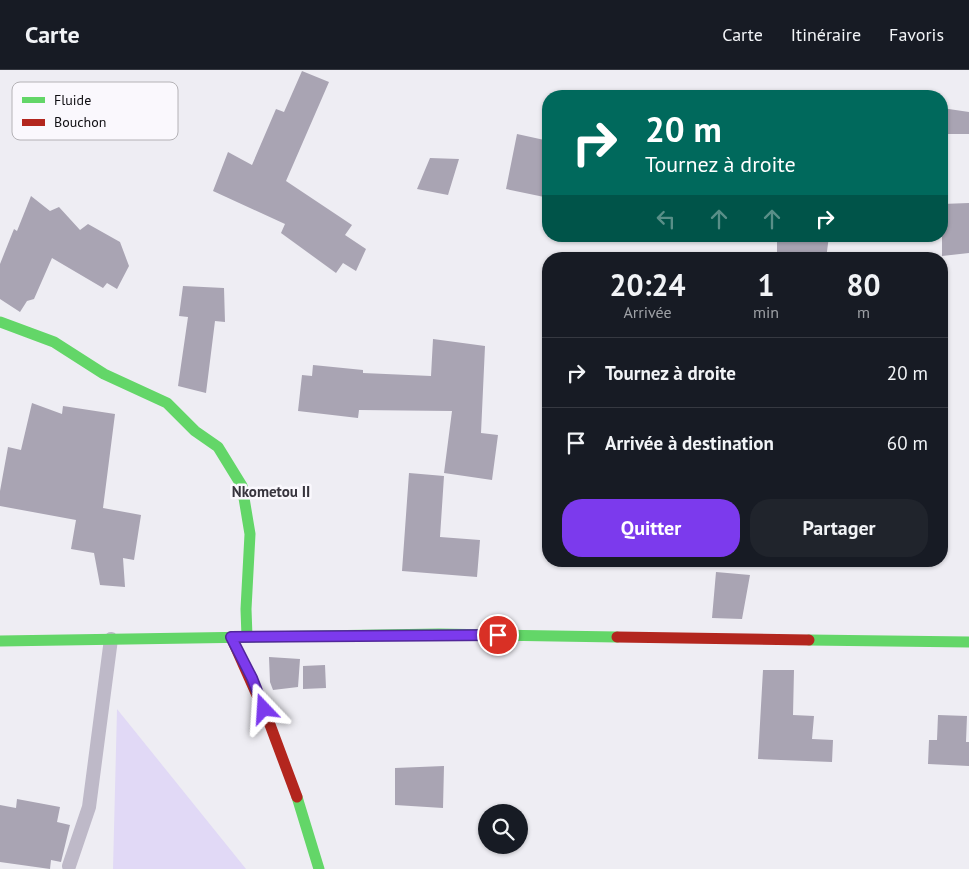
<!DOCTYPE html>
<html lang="fr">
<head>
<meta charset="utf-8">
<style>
	body { margin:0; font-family:"PT Sans",sans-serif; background:#20242c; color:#f1f3f6; height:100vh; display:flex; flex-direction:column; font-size:19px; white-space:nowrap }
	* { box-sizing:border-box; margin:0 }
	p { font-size:16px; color:#9ea1a6 }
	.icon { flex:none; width:28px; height:28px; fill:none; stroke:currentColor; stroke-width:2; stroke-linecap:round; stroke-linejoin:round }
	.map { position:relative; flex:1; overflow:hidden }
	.sheet { position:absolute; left:542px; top:182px; width:406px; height:315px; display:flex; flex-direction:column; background:#171b24; border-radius:20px; box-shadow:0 1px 4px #0004 }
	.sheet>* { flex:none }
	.banner { position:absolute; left:542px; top:20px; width:406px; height:152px; border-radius:20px; box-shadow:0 1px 4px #0004; background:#00695c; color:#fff; overflow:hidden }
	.tools { position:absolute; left:478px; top:734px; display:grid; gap:10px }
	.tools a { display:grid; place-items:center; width:50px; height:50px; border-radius:50%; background:#171b24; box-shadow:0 1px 4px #0004; font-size:25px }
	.pin { position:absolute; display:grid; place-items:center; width:42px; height:42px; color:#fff; margin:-21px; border:2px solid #fff; border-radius:50%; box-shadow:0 1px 5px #0007 }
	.me { position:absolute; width:55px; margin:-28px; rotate:340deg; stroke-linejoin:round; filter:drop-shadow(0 0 4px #0008) }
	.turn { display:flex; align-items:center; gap:18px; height:105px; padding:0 20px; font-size:22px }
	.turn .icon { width:65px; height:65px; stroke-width:2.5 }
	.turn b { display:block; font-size:35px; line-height:42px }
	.lanes { display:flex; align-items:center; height:48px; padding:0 20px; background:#0003; justify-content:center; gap:25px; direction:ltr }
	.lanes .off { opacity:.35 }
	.eta { display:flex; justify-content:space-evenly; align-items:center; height:85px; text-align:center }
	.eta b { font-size:30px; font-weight:700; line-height:35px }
	.action { display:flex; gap:10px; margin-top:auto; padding:10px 20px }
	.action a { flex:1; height:58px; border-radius:20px; background:#7c3aed; color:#fff; font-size:20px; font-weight:700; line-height:58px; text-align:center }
	.action a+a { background:#20242c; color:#f1f3f6 }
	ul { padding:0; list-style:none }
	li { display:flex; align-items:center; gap:15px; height:70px; padding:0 20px; border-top:1px solid #363941 }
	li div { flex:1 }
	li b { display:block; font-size:19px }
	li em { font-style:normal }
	header { display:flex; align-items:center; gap:30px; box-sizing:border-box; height:70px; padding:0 25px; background:#171b24; border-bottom:1px solid #363941 }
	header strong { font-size:24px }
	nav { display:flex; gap:28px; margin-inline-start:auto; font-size:18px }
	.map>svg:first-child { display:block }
	.green { fill:#e1d9f6 }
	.building { fill:#a9a4b3 }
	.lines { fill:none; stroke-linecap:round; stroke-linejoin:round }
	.lane { stroke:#beb9c8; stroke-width:14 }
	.fast { stroke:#63d668; stroke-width:11 }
	.jam { stroke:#b3261e; stroke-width:11 }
	.route-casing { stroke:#51269a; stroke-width:12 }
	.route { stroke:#7c3aed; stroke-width:9 }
	.labels { text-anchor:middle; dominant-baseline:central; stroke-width:5; stroke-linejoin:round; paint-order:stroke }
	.quarter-label { font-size:15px; font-weight:bold; fill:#38353e; stroke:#faf8fd }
	.key { fill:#faf8fd; stroke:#b4b2b6; stroke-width:1 }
	.key-label { font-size:14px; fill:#0f0e12 }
</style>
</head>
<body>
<header>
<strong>Carte</strong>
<nav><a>Carte</a><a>Itinéraire</a><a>Favoris</a></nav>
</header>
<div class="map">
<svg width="969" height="799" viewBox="0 0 969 799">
	<rect width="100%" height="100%" fill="#eeedf3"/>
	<!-- green -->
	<path class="green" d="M117,639L246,799H113Z"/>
	<!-- building -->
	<path class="building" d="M302,1L329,12L286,111L352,155L345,165L366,179L356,201L343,193L336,203L281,163L285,154L213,121L228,82L252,95L276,39L284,42Z
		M942,38L969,42V64H942Z
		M517,64L549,71V128L506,119Z
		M430,88L459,89L448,125L417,119Z
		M31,126L50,141L59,137L80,160L88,154L120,172L129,196L117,219L107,213L103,218L52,188L34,229L27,231L20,242L0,229V194L14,159L17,161Z
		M969,133V183L942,186V134Z
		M777,166H829L826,189H777Z
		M183,216L224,218L225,252L215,251L206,323L178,316L188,247L179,246Z
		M433,269L485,276L481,363L498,365L492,410L444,403L452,341L359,340L358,348L298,341L302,305L312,306L313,295L363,300V303L431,306Z
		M32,333L62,344L63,336L115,344L103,438L141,445L134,490L123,488L125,517L100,515L94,483L71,479L76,450L0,436V421L8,377L21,380Z
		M409,403L444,406L440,467L480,470L477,507L402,501Z
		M716,502L750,505L742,549L712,548Z
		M269,587L300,589L298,617L273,620L270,612Z
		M325,595L326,618L303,619V596Z
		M763,600H794L793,645L814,646L812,669L833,670L832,692L758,689Z
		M938,645L967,646L966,672H969V696L928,694L929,670H937Z
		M444,696L443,738L395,735V698Z
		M17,729L60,737L57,752L70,755L61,792L51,790L50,799L0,792V735L16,738Z"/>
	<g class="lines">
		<!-- lane -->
		<path class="lane" d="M69,796L89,737L111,569"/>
		<!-- fast -->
		<path class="fast" d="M0,252L54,272L104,304L167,333L195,361L218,377L242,416L250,464L246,539L247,567
			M809,570L969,572
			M0,571L439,564L617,567
			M297,727L319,799"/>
		<!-- jam -->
		<path class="jam" d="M231,567L269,652L297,727
			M617,567L809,570"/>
	</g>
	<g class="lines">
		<!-- route casing -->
		<g class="route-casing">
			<path id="route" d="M264,639L252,608L231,567L498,565"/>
		</g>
		<!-- route -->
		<use href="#route" class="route"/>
	</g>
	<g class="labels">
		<!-- quarter labels -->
		<g class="quarter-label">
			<text x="271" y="421">Nkometou II</text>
		</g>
	</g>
	<!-- legend -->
	<rect x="12" y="12" width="166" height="58" rx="8" class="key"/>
	<rect x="22" y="27" width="23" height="6" fill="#63d668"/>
	<rect x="22" y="49" width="23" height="7" fill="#b3261e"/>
	<g class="key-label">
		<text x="54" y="35">Fluide</text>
		<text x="54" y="57">Bouchon</text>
	</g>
</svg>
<div class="tools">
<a><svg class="icon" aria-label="search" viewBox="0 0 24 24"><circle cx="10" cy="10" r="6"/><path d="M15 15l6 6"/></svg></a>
</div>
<div class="pin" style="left:498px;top:565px;background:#d93025"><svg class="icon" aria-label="arrive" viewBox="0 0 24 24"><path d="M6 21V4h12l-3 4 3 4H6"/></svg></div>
<svg class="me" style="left:264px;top:639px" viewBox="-20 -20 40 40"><path d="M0-17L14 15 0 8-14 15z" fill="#7c3aed" stroke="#fff" stroke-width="4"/></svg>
<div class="banner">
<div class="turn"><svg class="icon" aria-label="right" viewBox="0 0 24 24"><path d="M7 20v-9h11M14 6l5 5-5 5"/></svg><div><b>20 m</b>Tournez à droite</div></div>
<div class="lanes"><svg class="icon off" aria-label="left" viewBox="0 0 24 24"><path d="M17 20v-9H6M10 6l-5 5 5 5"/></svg><svg class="icon off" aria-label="ahead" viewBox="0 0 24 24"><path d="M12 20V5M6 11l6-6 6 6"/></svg><svg class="icon off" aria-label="ahead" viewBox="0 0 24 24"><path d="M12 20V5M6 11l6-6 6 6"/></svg><svg class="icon" aria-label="right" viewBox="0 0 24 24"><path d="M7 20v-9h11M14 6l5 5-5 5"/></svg></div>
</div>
<section class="sheet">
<div class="eta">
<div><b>20:24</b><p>Arrivée</p></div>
<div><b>1</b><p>min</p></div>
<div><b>80</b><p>m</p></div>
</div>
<ul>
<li><svg class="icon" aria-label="right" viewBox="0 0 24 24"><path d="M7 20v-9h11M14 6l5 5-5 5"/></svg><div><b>Tournez à droite</b></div><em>20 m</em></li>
<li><svg class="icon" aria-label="arrive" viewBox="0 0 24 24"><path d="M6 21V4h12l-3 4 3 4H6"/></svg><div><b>Arrivée à destination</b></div><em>60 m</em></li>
</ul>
<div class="action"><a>Quitter</a><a>Partager</a></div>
</section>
</div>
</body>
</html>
